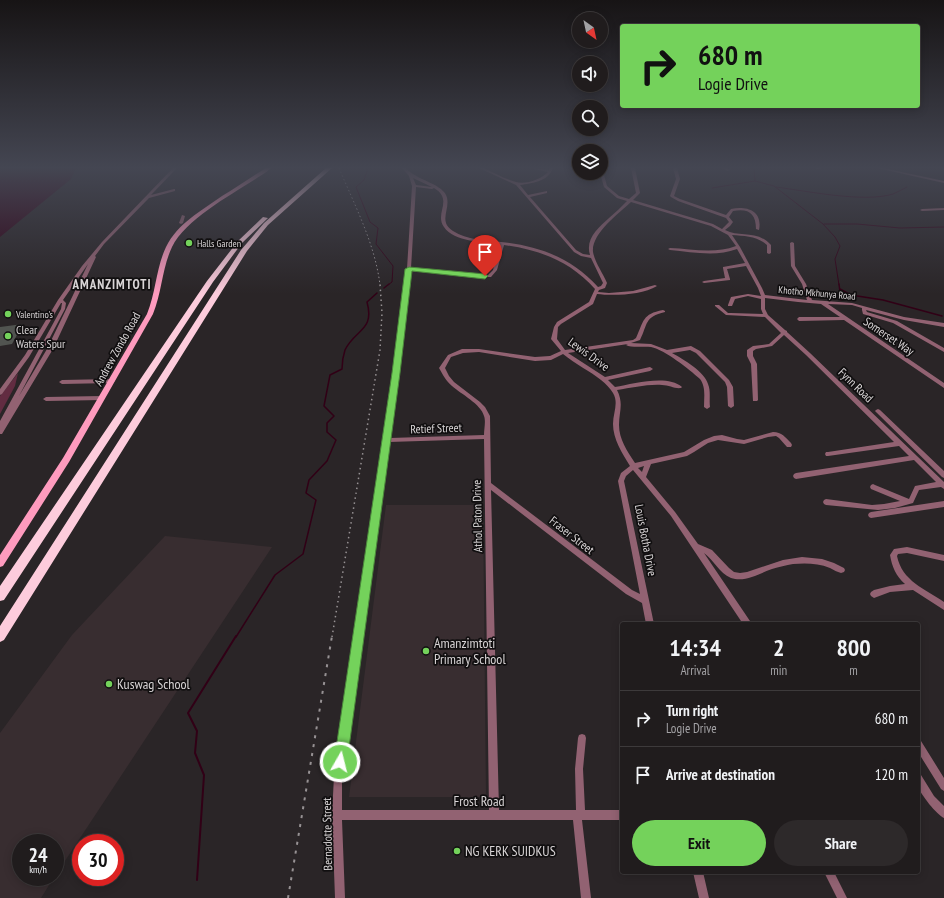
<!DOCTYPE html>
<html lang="en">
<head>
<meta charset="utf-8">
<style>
	body { margin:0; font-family:"PT Sans Narrow",sans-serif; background:#2d292a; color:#f1f3f6; height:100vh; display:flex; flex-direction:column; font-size:15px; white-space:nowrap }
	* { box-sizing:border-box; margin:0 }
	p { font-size:13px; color:#a2a1a4 }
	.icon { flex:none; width:22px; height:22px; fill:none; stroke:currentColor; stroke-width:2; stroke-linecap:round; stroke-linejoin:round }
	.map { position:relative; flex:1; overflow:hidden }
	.drawer { position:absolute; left:620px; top:622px; width:300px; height:252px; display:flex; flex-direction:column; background:#201c1d; border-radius:4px; box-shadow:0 2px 10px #0003,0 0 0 1px #3d3a3b }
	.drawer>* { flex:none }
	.guide { position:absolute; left:620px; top:24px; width:300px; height:84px; border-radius:4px; box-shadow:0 2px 10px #0003,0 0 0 1px #3d3a3b; background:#74d25b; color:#111; overflow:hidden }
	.needle { width:26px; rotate:147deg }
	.controls { position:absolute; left:572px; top:12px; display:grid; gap:8px }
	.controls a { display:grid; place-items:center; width:36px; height:36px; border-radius:50%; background:#201c1d; box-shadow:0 2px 10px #0003,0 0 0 1px #3d3a3b; font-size:20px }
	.speed { position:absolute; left:12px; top:834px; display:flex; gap:8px; font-size:20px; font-weight:700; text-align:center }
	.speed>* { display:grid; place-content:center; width:52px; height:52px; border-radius:50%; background:#201c1d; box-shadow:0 2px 10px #0003,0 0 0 1px #3d3a3b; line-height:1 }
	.speed small { font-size:10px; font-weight:400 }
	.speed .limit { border:6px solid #d22; background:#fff; color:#111 }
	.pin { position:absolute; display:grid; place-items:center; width:34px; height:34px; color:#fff; margin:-41px -17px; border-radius:50% 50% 50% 0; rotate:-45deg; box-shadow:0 0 4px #0007 }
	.pin .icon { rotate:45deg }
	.me { position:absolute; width:44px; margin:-22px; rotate:8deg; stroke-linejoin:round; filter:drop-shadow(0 0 3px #0008) }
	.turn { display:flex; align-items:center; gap:14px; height:84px; padding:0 12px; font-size:18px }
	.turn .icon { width:52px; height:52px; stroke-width:2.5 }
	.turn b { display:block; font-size:28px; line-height:34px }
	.eta { display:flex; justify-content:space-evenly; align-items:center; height:68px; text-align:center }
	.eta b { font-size:24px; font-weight:700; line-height:28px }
	.button { display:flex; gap:8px; margin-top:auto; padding:8px 12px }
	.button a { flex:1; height:46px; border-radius:24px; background:#74d25b; color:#111; font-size:16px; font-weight:700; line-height:46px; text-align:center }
	.button a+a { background:#2d292a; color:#f1f3f6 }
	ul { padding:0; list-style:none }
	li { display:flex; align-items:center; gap:12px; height:56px; padding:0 12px; border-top:1px solid #3d3a3b }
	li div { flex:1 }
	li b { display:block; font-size:15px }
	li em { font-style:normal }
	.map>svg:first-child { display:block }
	.built { fill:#382d30 }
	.green { fill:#622c41 }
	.water { fill:#310016 }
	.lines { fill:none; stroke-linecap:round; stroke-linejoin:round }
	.stream-far2 { stroke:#310016; stroke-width:1 }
	.stream-far1 { stroke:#310016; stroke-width:1.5 }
	.stream { stroke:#310016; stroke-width:2 }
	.building { fill:#515450 }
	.minor { fill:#926272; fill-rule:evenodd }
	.major { fill:#fe9bbe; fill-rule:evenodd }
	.highway { fill:#fdccdc; fill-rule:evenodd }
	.rail-far2 { stroke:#979294; stroke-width:1; stroke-dasharray:1.5 2.5; stroke-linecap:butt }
	.rail-far1 { stroke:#979294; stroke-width:1.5; stroke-dasharray:1.5 3.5; stroke-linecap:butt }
	.rail { stroke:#979294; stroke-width:2; stroke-dasharray:3 6; stroke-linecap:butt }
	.route { fill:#74d25b; stroke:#4b883b }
	.poi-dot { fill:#74d25b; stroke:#110f10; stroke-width:1.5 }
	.labels { text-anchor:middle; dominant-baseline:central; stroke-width:3.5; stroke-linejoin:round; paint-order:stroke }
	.far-poi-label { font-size:10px; fill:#d9d5d6; stroke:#110f10; text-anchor:start }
	.far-street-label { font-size:10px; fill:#d9d5d6; stroke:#110f10 }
	.poi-label { font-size:12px; fill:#d9d5d6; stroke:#110f10; text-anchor:start }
	.street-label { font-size:12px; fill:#d9d5d6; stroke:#110f10 }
	.far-district-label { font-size:13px; font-weight:bold; letter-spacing:1px; fill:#d9d5d6; stroke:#110f10 }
	.near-poi-label { font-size:14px; fill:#d9d5d6; stroke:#110f10; text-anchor:start }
	.near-street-label { font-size:14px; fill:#d9d5d6; stroke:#110f10 }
</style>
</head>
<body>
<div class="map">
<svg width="944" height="898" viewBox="0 0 944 898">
	<rect width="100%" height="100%" fill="#2a2527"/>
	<!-- built -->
	<path class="built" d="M386,505H483L486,797H349Z
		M165,536L272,547L55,876V843H21V877H54L41,898H0V733L72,635Z"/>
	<!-- green -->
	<path class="green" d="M18,373L15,386L0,414V396Z"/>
	<!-- water -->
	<path class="water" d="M0,168H76L71,179L0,237Z"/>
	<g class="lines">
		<!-- stream-far2 -->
		<path class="stream-far2" d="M368,168L364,180L356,187L370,222L378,228L376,244L393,266L392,282L388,285
			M754,168L755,181L774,186L823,224L835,237L840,246L835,259L839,285
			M776,187C807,191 864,203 893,194C898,192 903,189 907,187
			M712,188L755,181
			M824,224H857L900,228L944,227"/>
		<!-- stream-far1 -->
		<path class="stream-far1" d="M839,284L841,300
			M384,288L389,284
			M840,289L851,295L883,300L942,316
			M236,637L275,575L303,554L316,500L306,493L309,480L327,461L336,440L327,432V423L334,416L324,406L330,375L342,369C342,363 343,356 345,350C355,329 375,331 367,302L377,293"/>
		<!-- stream -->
		<path class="stream" d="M197,880L204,775L195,753L197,731L188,713L236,636"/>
	</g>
	<!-- building -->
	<path class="building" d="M23,324L12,344L0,346V327Z"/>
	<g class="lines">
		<!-- minor -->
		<path class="minor" d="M173,168H177L151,195L174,189H175V191L149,198L104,244L95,256L96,257L53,349L2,434H0V421L61,309L62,303H61L29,357L2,394L0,395V389L25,355L58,300L82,266L102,242ZM88,264L47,349L19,396L65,309L66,303L63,300Z
			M402,168H406C416,180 440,183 446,195C452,208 437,221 453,231C467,240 485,240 501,242C539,246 572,258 598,287L601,286L603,283L591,258L581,256L574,252L516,185L479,168H484C494,173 505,179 516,182C525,185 542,179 548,172L530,168L549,170V168H553C548,182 532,183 520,185L528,195L547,191V193L530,197L576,250L583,254L590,255C585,239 598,228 609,218C615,213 621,207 627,201L617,198L604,187L600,173H601V170L603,171L607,186L619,196L629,199L636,193L631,168H635L640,193L633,200L713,224L722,229L729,222L726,218L678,201L671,197L670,196L676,179L673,168H677L680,179L674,196L680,199L726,215L731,209C746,206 763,210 759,230L756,229C756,213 748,208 733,211L729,217L733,222L730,226L725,230C740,238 756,229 771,245V253L769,254L767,253V245C757,236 745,236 732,235L740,247L762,288L765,295L807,300L802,284L791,266L790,243L792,242L794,243L795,266L806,284L812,300L852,303L904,317L944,323V327L904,320L866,310L867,312L897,321L944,348V352L893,323L863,314L862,310V308L852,305L828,304L944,383V388L844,320L799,321L797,319L799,317H840L821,304L798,302L765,298V309L768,315L785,330L787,331V332L810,353L944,482V489L941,487L919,490L913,503L895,508L878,510L826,505L824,504L823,502L824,500L826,499L872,505L884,504L900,501L871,489L870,487L871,485L873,484L875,485L909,499L915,486L936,482L914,460L796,479L794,478L793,476L794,474L796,473L909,456L899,446L828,456H826L825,454L826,452H828L894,442L806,355L784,335L772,346L756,349L753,351V356L757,364L758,400L757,401H753L751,364L747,356V350L753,346L769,344L781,333L765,317L726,315L715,306V305H719L728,313H731L763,314L761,309V299L748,296L735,299L732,306H728V305L731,297L748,294L761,296L758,288L746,266L727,269L730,279V280L704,283L702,282L704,281L725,278L723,268V267L745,263L737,249C716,257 692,252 670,250L668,249L670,248C692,249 715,254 736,246L728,235L711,226L631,202C618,214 591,234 593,252C595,263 603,273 607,283L605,288L599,290L598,292L609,293L633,291L655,285L657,286C642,295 614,296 597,294L593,304L561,324L558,327L557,339L565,350L633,340L636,338C644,321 642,314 663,310L665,311V312C644,317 648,324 640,340L631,343L651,344L667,350L691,346L700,351L729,380L733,387L734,406L731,408L728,406L727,387L725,382L696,353L690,350L672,353C683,359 705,372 708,384C711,391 709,400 710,407L707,409L704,407C704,397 706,387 700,379C689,369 665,350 651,347C644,346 631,348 626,345L628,344L568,353L605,377L650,367L653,369L650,371L608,380L615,387C633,384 667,374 682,387L681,388C675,389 669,385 662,385C647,384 632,388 617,390C624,404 619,411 619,425C619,439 627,451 635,463L684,452L704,440L714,436L722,435L737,439L744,440L773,432C782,432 785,437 791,443L792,445L791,447H787L779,438L776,436L768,437L744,444L718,440L708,443L694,452L687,456L651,464L646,477L675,512L698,544L712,550L729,568L734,572L740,573L747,572L783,560L802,557L822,559L834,563L844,568L845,570L844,572L841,573C837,572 834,570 830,568C818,563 805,563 793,564C786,565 779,567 772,569C760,573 745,583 731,578C719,573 714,560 704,553L752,624H743L671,516L633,470L626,476L624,481L654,624H646L642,603L626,594L491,490L499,810H576L575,769L578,738L579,735L582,734L585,735L586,738L583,769L585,810H622V820H582L591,898H581L573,820H342L345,898H335L332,815L334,776L383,442L382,440L384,438L393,373L407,269L412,186L409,176ZM413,178L432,187L416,185ZM416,187L432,189L434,188C454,200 434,213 444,227C454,242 484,242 500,244L493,270L488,275H474L411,268ZM504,245C540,250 570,261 595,289L589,302L557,322L554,327L551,339L561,351L550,356L535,357L479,349H462L448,355L439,368C443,375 446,381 452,386C461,394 481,404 484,416C486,421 484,429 484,435L390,438L411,271L474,277H491L497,270ZM479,352L535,361L551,360L563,354C575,364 590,371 601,380C606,384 610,388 613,393C619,403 613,413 613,424C613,439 622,453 630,466L621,473L618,481L640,594L632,590L491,483L490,416L485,407L480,402L454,382L449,376L445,368L451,357L463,353ZM484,439L489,810H342V776L389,442ZM644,466L642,472L638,468Z
			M723,168H727L730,170L727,171Z
			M815,168H821L819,169Z
			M877,168H883L944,181V183Z
			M942,168H944V170H943Z
			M944,208V210L922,211L920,210L922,209Z
			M182,215L185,216L183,223L181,224L179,223Z
			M112,379L115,381L112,383L62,384L59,382L62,380Z
			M102,396L105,398L102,400L46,401L43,399L46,397Z
			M878,409L880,410L944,471V478L942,477L876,412L875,411L876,410Z
			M944,501V507L871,518L869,517L868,515L869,513L871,512Z
			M907,547L944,555V561L907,553L898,554L897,556C902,581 925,589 944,602V610L913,590L890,592L874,598L871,596L870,594L871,592L874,590L890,586L905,584C896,576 892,567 890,555L894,549Z
			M918,740L921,741L944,778V791L941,789L918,752Z
			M918,774L921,775L934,796L944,806V818C937,815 920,794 918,786C917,783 918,777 918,774Z
			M693,872H703L709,898H699Z
			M824,872H834L847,898H837Z"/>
		<!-- major -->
		<path class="major" d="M266,168H271C266,173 259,176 254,180C229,196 185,220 172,247C162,268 162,292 153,314L69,462L3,566L0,567V555L63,458L147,314C156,292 156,268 166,247C178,223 201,211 222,196C237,187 251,177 266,168Z"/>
		<!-- highway -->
		<path class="highway" d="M326,168H332L268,225L247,251L4,640L0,642V626L241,250L264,223Z
			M263,217L268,218L242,243L213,282L4,600L0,601V586L207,281L238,241Z"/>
		<!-- rail-far2 -->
		<path class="rail-far2" d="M339,168C355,206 375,244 380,285"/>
		<!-- rail-far1 -->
		<path class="rail-far1" d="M332,637L380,350L382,313L380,284"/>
		<!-- rail -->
		<path class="rail" d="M288,898L332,636"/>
	</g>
	<!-- sky -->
	<linearGradient id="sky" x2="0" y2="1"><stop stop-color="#171415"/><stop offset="0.57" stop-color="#444652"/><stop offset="1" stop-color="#444652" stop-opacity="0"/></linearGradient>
	<rect width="944" height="294" fill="url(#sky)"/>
	<!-- route -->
	<path class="route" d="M409,267L485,274L488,276L485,279L412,271L400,373L347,762L345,767L340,769L336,767L334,762L392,373L405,269Z"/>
	<!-- markers -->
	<g class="poi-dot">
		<circle cx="189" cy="243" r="4"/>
		<circle cx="8" cy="314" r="4"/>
		<circle cx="8" cy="336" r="4"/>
		<circle cx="426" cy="651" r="4"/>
		<circle cx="109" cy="684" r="4"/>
		<circle cx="457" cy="851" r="4"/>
	</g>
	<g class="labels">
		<!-- far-poi labels -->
		<g class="far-poi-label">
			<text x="197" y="243">Halls Garden</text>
			<text x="16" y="314">Valentino's</text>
		</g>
		<!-- far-street labels -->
		<g class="far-street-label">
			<text transform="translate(817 293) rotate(5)">Khotho Mkhunya Road</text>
		</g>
		<!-- poi labels -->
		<g class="poi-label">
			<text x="16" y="329">Clear<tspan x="16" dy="14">Waters Spur</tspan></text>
		</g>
		<!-- street labels -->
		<g class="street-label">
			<text transform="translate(889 336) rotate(34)">Somerset Way</text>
			<text transform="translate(117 349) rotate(-61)">Andrew Zondo Road</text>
			<text transform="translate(589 354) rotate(36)">Lewis Drive</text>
			<text transform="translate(856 385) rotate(44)">Fynn Road</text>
			<text transform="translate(436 428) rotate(-2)">Retief Street</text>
			<text transform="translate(477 516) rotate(-91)">Athol Paton Drive</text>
			<text transform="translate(572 535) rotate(38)">Fraser Street</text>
			<text transform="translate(646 540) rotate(79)">Louis Botha Drive</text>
			<text transform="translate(327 834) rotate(-91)">Bernadotte Street</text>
		</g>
		<!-- far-district labels -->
		<g class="far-district-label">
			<text x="112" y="284">AMANZIMTOTI</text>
		</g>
		<!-- near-poi labels -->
		<g class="near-poi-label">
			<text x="434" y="643">Amanzimtoti<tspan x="434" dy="16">Primary School</tspan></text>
			<text x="117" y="684">Kuswag School</text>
			<text x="465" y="851">NG KERK SUIDKUS</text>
		</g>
		<!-- near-street labels -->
		<g class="near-street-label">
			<text x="479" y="801">Frost Road</text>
		</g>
	</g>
</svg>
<div class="controls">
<a><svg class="needle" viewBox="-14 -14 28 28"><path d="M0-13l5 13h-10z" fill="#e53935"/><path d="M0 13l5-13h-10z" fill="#a2a1a4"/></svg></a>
<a><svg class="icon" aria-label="sound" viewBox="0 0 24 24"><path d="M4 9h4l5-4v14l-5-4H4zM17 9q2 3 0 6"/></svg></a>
<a><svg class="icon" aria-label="search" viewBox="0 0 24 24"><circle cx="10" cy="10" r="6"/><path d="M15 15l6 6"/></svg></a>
<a><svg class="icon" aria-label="layers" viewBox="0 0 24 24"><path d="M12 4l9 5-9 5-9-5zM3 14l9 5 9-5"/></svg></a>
</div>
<div class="speed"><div>24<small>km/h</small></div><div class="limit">30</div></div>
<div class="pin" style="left:485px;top:276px;background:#d93025"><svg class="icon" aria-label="arrive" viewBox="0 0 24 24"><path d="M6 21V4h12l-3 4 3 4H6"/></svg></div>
<svg class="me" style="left:340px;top:762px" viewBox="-20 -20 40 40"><circle r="17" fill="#74d25b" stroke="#fff" stroke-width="3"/><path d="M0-11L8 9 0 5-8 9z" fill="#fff"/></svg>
<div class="guide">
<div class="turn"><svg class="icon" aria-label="right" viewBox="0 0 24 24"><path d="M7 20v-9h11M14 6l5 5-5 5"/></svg><div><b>680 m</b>Logie Drive</div></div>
</div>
<section class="drawer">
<div class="eta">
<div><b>14:34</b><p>Arrival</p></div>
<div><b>2</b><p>min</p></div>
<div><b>800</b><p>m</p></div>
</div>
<ul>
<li><svg class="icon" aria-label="right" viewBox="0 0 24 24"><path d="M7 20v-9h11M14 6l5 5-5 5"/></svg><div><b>Turn right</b><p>Logie Drive</p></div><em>680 m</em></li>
<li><svg class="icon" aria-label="arrive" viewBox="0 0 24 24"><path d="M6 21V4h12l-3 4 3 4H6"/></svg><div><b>Arrive at destination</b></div><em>120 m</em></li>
</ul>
<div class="button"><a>Exit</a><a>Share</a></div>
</section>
</div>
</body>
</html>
